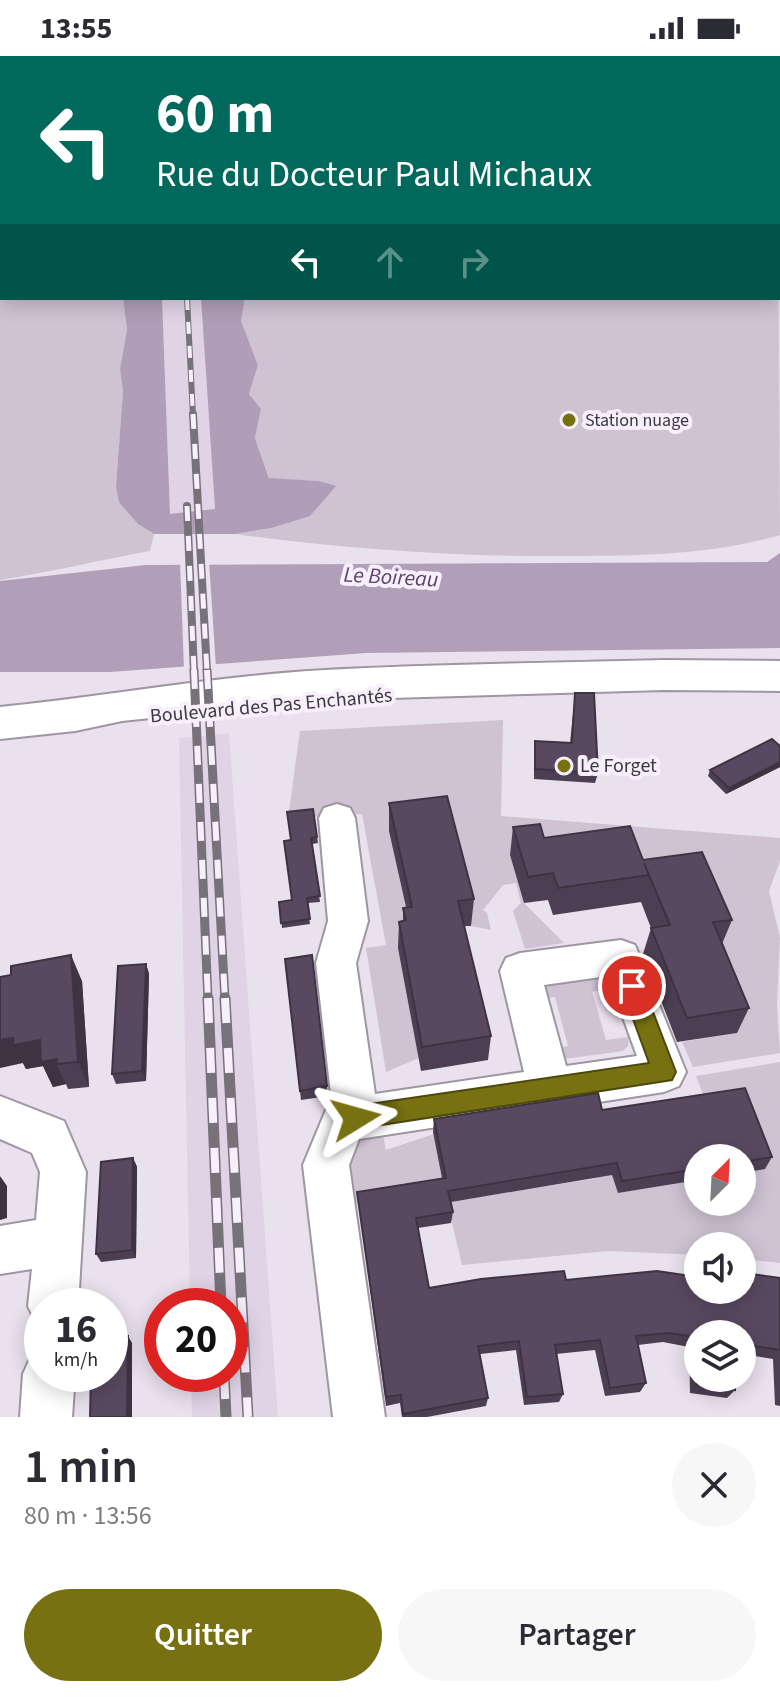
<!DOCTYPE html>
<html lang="fr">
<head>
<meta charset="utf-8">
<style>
	body { margin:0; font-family:"Source Sans 3",sans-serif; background:#f7f7f7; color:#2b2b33; height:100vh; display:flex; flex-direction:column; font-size:30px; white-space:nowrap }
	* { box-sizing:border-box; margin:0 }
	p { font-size:26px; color:#7c7c81 }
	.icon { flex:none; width:44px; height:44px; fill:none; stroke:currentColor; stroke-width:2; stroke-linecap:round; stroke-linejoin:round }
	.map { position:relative; height:1361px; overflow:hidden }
	.panel { display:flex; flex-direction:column; background:#fff; flex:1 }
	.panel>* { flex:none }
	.hud { position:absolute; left:0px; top:0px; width:780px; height:244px; box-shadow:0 4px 20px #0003; background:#00695c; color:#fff; overflow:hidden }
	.needle { width:52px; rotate:24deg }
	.controls { position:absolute; left:684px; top:1088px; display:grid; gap:16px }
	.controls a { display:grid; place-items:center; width:72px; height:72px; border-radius:50%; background:#fff; box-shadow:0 4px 20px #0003; font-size:40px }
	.speed { position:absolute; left:24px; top:1232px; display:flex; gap:16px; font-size:40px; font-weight:700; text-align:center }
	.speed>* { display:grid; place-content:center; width:104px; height:104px; border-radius:50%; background:#fff; box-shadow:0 4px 20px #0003; line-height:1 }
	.speed small { font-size:20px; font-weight:400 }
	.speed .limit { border:12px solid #d22; background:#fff; color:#111 }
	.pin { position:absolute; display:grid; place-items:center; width:68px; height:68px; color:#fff; margin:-34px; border:4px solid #fff; border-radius:50%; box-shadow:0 2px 8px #0007 }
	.me { position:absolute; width:88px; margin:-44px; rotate:82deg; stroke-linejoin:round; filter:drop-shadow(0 0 6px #0008) }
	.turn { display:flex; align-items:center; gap:28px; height:168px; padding:0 24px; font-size:36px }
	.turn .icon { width:104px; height:104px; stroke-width:2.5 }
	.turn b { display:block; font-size:56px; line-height:68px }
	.lanes { display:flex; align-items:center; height:76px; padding:0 24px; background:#0003; justify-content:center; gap:40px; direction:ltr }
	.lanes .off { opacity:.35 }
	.round { display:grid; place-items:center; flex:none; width:84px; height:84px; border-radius:42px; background:#f7f7f7 }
	.head { display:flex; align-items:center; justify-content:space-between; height:136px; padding:0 24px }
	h1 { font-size:48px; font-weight:600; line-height:60px }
	.button { display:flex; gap:16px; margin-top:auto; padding:16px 24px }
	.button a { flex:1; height:92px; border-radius:48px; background:#777112; color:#fff; font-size:32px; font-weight:600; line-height:92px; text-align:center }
	.button a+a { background:#f7f7f7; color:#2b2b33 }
	.status { display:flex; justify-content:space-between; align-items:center; height:56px; padding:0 40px; background:#fff; direction:ltr }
	.status svg { height:22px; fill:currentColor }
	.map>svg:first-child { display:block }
	.built { fill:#dfd3e5 }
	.green { fill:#cec2d3 }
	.forest { fill:#b09db7 }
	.water { fill:#b19fb9 }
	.pier { fill:#eae1ee }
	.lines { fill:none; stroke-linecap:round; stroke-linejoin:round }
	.minor-casing { stroke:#9e96a2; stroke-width:4 }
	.major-casing { stroke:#9e96a2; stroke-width:4 }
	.minor { fill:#fff; fill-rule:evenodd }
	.major { fill:#fff; fill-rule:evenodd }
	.rail-far3-casing { stroke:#777279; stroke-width:6 }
	.rail-far2-casing { stroke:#777279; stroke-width:8 }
	.rail-far1-casing { stroke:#777279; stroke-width:9 }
	.rail-casing { stroke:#777279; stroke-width:11 }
	.rail-far3 { stroke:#f8effc; stroke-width:4; stroke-dasharray:12; stroke-linecap:butt }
	.rail-far2 { stroke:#f8effc; stroke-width:5; stroke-dasharray:15; stroke-linecap:butt }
	.rail-far1 { stroke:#f8effc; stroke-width:6; stroke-dasharray:19; stroke-linecap:butt }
	.rail { stroke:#f8effc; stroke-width:8; stroke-dasharray:25; stroke-linecap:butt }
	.wall { fill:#4d3f53 }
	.shaded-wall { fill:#3e3343 }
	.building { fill:#594960; stroke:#3e3343; stroke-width:2 }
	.route { fill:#777112; stroke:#4d490c; stroke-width:2 }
	.poi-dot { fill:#777112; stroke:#f8effc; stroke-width:3 }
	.labels { text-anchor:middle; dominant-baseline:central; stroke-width:8; stroke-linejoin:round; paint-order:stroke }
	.far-poi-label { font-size:18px; fill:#3d3a3f; stroke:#f8effc; text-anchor:start }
	.street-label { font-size:20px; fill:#3d3a3f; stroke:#f8effc }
	.poi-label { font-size:20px; fill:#3d3a3f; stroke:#f8effc; text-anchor:start }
	.water-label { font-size:22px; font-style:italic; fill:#5d4269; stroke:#f8effc }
</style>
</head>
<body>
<div class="status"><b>13:55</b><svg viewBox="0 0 49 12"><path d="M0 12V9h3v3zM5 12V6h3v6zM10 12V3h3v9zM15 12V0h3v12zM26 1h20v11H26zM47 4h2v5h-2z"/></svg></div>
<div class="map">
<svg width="780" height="1361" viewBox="0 0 780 1361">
	<rect width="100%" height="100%" fill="#eae1ee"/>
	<!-- built -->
	<path class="built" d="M162,242H201L215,454L170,458Z
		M229,677L278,1361H192L191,1318H230V1250H190L179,682Z"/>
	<!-- green -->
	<path class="green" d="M778,108L780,479C712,499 640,500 569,500C456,501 347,493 235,478L271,472L335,431L319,425L270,423L255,382L261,353L249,338L258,309L241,265L245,242H778Z
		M0,134L2,242H123L127,274L120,313L123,335L116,430L138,468L154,478L150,495C100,504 51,516 0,524Z
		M503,664L501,760L780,782V805L769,835L780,882L777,948L780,997L693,1011L682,986L736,977L693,823L510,799L524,847L564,887L525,893L513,855L521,847L516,827L503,829L483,854L487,857L491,874L471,870L412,878L399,892L419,1002L386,1016L366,892L386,889L362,758L288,762L300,675Z
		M600,921L612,927L613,931L592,936L606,984L629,981L628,990L623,995L557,1004L547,994L568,990L555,941L532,944L541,929Z
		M780,1006V1207L742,1203V1190H698V1199L609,1195L462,1209L447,1146L597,1122L609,1107L618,1137L698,1124V1146H742V1117L765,1112L704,1041L696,1020Z
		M381,1070L386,1094L434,1078L445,1133L351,1148C348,1104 338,1095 381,1070Z"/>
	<!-- forest -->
	<path class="forest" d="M123,242H162L170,458L215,453L201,242H245L241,265L258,309L249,338L261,353L255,382L269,422L319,425L336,430L310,460L271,472L235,478H154L138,468L119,446L116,430L123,335L120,313L127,274Z"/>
	<!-- water -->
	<path class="water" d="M0,0H751L2,2L0,132Z
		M780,497V592L366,597L110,616H0V525L146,509L767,506Z"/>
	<!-- pier -->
	<path class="pier" d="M180,505H209L216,612L184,614Z"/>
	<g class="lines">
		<!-- minor casing -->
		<g class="minor-casing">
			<path id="minor" d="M337,748L350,752L355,762L368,865L356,907L375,1038L524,1016L500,915L506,902L520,897L621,884L635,889L686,1016L679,1030L664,1036L359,1083L349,1109L385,1361H333L303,1109L328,1049L332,1047L316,907L328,865L319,762L324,752ZM608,920L637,1000L566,1010L544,929Z
				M0,1040L64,1065L86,1116L78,1250H42V1270L36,1267L28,1250L32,1213L0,1218V1170L36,1164L40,1116L32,1097L0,1083Z
				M42,1295V1318H75L72,1361H20L23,1318L31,1300Z"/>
		</g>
		<!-- major casing -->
		<g class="major-casing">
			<path id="major" d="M664,604L780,605V635L664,634L323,644L122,665L75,675L0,683V651C108,640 216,620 325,614C438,608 551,607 664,604Z"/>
		</g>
		<!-- minor -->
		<use href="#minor" class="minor"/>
		<!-- major -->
		<use href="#major" class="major"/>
		<!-- rail-far3 casing -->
		<g class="rail-far3-casing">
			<path id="rail-far3" d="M187,242L193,360"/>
		</g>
		<!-- rail-far2 casing -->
		<g class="rail-far2-casing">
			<path id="rail-far2" d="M193,358L207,616
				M187,450L194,616"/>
		</g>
		<!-- rail-far1 casing -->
		<g class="rail-far1-casing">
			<path id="rail-far1" d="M194,614L208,944
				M207,614L225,944"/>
		</g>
		<!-- rail casing -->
		<g class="rail-casing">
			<path id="rail" d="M208,942L221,1250
				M225,942L248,1361
				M224,1318L226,1361"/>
		</g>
		<!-- rail-far3 -->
		<use href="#rail-far3" class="rail-far3"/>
		<!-- rail-far2 -->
		<use href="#rail-far2" class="rail-far2"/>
		<!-- rail-far1 -->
		<use href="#rail-far1" class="rail-far1"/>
		<!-- rail -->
		<use href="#rail" class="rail"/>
	</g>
	<!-- wall -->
	<path class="wall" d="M575,637L598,717L595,727L534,723V694L535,685L570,687Z
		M780,690V711L726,738L708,720L710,714Z
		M389,747L474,843L471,870H464L491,980L488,1004L421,1015L398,892L399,866L403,865V852L406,851L389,775Z
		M313,753L318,787L312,788L320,846L307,847L310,868L282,872L279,846L292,844L291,784Z
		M513,771L544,782L643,804L732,864L722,888L749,952L737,977L677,986L643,898L651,872L641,846L553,859L548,844L524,847L510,799Z
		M312,899L328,1040L301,1044L285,903Z
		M146,908L149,918L146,1025L116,1028L112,1018Z
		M82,925L89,1031L68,1033L66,1028L53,1031L43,1010L26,1013L23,1007Z
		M602,1054L772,1101L765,1113L742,1117V1102H698V1124L618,1137L612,1119L451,1146L453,1156L451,1167L418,1172L429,1232L566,1224L744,1228L751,1218L780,1222V1350L775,1349L773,1303L742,1298V1278H698L735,1334L727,1342L690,1337L689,1291L663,1286L638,1289L646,1327L640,1336L605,1340L595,1294L556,1298L563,1338L559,1346L524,1349L516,1294L480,1298L488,1342L486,1350L427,1361H402L400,1347L386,1350L357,1136L442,1122L433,1076L434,1063Z
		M133,1102L137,1111L136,1202L101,1206L96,1198Z"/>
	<!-- shaded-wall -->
	<path class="shaded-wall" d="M780,706V711L726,738L729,732Z
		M71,899L82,925L89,1031L78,1006Z
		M146,908L149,918L146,1025L142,1015Z
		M13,982L40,984L57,1003L56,1008L66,1028L53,1031L43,1010L26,1013L23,1007L0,1012V984Z
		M133,1102L137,1111L136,1202L132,1194Z
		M0,1120L7,1130V1162L0,1164Z
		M128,1280L132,1287V1361H127Z"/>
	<!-- building -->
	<path class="building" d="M575,637H594L598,717L535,713V685L572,687Z
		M772,683L780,690V706L729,732L710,714Z
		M447,740L474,843L458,845L491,980L422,991L399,866L406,864L403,852L412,851L389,747Z
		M313,753L317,781L311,782L320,840L307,842L310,863L281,867L279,846L292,844L284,785L291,784L287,756Z
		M540,768L544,782L630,770L643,804L702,796L732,864L713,866L749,952L687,962L651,872L670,869L644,807L649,819L558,832L553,817L528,821L513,771Z
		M71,899L78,1006L56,1008L57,1003L41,1006L40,984L13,989V982L0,984V921L11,919V910Z
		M312,899L327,1030L300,1035L285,903Z
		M146,908L142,1015L112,1018L118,910Z
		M745,1032L772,1101L742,1106V1102H698V1113L622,1125L617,1107L448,1135L453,1156L416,1162L429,1232L481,1223L564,1215L566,1224L657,1215L698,1221V1234H742V1228L752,1229L751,1218L780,1222V1294L742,1288V1278H698V1322H735V1334L697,1328L696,1281L669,1277L636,1280L646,1327L610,1332L600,1284L555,1289L563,1338L527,1341L519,1285L478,1290L488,1342L403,1358L401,1339L386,1341L357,1136L446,1122L434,1063L598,1037L602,1054Z
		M133,1102L132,1194L96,1198L101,1106Z
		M128,1280L127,1361H90L91,1318H110V1283Z"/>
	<!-- route -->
	<path class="route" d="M632,920L640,923L643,930L676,1016L672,1024L356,1073L348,1070L344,1062L348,1054L356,1050L649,1007L621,930L624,923Z"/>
	<!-- markers -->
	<g class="poi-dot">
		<circle cx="569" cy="364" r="8"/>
		<circle cx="564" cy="710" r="8"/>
	</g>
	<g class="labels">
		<!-- far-poi labels -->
		<g class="far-poi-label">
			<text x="585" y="364">Station nuage</text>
		</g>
		<!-- street labels -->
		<g class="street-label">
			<text transform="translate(271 650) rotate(-5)">Boulevard des Pas Enchantés</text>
		</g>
		<!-- poi labels -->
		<g class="poi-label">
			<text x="580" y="710">Le Forget</text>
		</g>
		<!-- water labels -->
		<g class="water-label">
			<text transform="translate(391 521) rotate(3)">Le Boireau</text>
		</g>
	</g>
</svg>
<div class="controls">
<a><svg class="needle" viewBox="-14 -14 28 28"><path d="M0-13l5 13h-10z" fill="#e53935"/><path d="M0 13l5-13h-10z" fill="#7c7c81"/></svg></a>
<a><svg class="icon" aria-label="sound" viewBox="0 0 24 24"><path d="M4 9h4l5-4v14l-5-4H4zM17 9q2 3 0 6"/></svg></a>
<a><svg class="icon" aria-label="layers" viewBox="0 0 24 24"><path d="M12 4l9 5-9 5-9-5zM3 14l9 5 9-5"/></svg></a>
</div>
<div class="speed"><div>16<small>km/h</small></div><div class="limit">20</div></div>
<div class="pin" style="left:632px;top:930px;background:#d93025"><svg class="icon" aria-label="arrive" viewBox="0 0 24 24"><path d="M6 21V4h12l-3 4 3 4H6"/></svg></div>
<svg class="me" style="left:356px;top:1062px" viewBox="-20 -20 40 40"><path d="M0-17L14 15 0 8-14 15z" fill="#777112" stroke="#fff" stroke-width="4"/></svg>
<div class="hud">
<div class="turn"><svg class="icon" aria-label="left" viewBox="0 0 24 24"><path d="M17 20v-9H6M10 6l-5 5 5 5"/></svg><div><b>60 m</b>Rue du Docteur Paul Michaux</div></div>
<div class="lanes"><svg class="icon" aria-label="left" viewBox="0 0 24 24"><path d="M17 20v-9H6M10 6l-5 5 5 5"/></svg><svg class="icon off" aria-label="ahead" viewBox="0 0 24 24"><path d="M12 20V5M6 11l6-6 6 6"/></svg><svg class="icon off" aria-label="right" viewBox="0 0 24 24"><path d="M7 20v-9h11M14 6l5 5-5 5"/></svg></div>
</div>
</div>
<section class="panel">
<div class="head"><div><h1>1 min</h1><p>80 m · 13:56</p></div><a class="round"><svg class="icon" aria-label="close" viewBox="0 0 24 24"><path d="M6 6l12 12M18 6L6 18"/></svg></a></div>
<div class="button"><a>Quitter</a><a>Partager</a></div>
</section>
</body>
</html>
